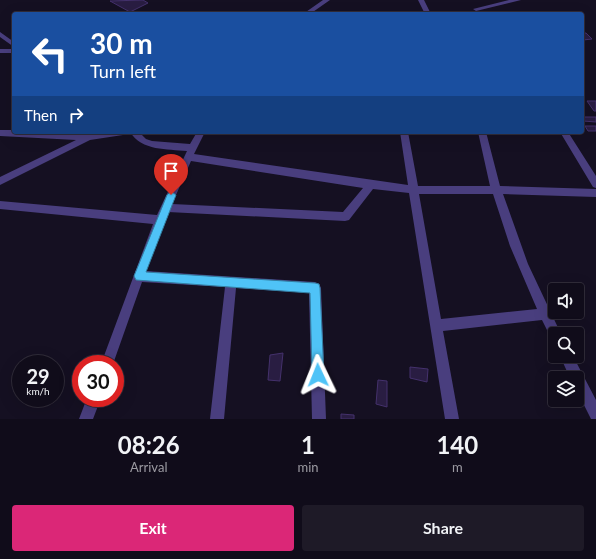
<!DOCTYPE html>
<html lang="en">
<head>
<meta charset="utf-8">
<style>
	body { margin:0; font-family:Lato,sans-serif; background:#1e1a27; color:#f1f3f6; height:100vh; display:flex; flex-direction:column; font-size:15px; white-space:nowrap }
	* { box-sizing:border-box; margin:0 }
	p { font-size:13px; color:#9c9ba2 }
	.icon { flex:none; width:22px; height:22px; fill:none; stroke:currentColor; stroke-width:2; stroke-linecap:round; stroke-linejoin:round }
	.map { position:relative; height:419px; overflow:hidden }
	.sheet { display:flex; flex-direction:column; background:#100c1a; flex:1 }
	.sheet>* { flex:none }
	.banner { position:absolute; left:12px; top:12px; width:572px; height:122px; border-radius:4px; box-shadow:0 4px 16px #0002,0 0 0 1px #302c39; background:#1a4fa0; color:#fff; overflow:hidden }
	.tools { position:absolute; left:548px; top:283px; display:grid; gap:8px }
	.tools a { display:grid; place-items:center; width:36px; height:36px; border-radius:4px; background:#100c1a; box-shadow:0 4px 16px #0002,0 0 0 1px #302c39; font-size:20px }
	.speed { position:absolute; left:12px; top:355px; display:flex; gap:8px; font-size:20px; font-weight:700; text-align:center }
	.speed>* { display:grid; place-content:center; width:52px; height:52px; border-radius:50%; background:#100c1a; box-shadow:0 4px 16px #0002,0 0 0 1px #302c39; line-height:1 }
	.speed small { font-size:10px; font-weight:400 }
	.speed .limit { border:6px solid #d22; background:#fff; color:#111 }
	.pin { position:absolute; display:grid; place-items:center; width:34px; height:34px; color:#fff; margin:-41px -17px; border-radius:50% 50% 50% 0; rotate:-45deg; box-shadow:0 0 4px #0007 }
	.pin .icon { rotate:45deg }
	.me { position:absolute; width:44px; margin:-22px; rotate:358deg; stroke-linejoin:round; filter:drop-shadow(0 0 3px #0008) }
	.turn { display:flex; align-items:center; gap:14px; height:84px; padding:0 12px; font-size:18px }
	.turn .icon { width:52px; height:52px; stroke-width:2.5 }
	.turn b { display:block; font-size:28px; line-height:34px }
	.then { display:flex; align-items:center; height:38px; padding:0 12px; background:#0003; gap:8px; font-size:15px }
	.eta { display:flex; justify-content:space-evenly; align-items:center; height:68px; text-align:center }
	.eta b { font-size:24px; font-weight:700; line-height:28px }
	.button { display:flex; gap:8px; margin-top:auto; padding:8px 12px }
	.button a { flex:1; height:46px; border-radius:4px; background:#db2777; color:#fff; font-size:16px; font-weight:700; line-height:46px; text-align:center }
	.button a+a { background:#1e1a27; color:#f1f3f6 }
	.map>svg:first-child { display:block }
	.building { fill:#291d42; stroke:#44316c }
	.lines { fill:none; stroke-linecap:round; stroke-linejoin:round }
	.street { fill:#493e7e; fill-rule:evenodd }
	.route { fill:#4fc3f7; stroke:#337fa1 }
</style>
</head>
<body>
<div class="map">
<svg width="596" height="419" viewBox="0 0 596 419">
	<rect width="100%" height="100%" fill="#151022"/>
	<!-- building -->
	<path class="building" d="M143,0L148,3L130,12L110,1Z
		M582,33H586L592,39L583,40Z
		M587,101H596V111H594Z
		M582,117H596V122L583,121Z
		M585,126H596V131H588Z
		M283,353L280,381L268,380L270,355Z
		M410,367L428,369L427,382L410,378Z
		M378,380L387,381V407L376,404Z
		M341,414L354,415V419H341Z"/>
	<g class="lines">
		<!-- street -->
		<path class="street" d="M323,0H330L310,14H303Z
			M418,0H424L431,14H425Z
			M509,0H521L476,11L473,9Z
			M0,32L14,42V47L0,37Z
			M0,49H14V53H0Z
			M0,130H14V132L89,134L101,132H127L123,135L90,140L0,185V177L76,140L0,136Z
			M130,132H139L146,139L152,141L190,144L197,132H205L194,154L408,185L400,132H408L418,186H490L478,132H486L500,186L596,189V197L503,194L528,264L561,334H555V340L551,338L542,320L443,331L459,419H445L409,193L373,189L349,220L345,221L168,212L146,271L315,282L319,284L321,288L326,419H312L309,293L236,288L224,419H210L225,287L142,282L113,364H101L153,224L0,209V201L157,215L187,151C167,149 142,151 130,132ZM191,161L363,188L343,212L172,204ZM419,194H493L510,246L537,309L441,319Z
			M560,132H568L596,176V188L593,187Z
			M560,356H573L596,400V419H591L577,391V378H570Z
			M87,398H101L93,419H79Z"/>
	</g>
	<!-- route -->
	<path class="route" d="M171,191L176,195L146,272L315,283L319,284L320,288L324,375L322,379L318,381L314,379L312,375L310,293L136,280L134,276L167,195Z"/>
</svg>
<div class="tools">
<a><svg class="icon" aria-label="sound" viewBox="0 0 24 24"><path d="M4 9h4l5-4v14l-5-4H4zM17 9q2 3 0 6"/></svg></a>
<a><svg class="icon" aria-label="search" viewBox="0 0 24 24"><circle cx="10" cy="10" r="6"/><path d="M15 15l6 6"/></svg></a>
<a><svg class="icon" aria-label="layers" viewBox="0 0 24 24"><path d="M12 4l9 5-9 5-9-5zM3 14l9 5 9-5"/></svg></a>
</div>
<div class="speed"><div>29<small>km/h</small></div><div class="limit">30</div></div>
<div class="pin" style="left:171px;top:195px;background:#d93025"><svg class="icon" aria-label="arrive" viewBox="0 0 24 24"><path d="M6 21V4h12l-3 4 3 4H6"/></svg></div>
<svg class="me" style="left:318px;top:375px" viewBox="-20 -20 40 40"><path d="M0-17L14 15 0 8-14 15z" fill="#4fc3f7" stroke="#fff" stroke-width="4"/></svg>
<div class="banner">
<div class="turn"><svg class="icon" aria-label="left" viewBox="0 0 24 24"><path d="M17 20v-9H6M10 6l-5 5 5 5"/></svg><div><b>30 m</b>Turn left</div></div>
<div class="then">Then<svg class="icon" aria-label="right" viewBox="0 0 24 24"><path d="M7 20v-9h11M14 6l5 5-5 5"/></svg></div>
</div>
</div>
<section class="sheet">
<div class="eta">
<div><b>08:26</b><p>Arrival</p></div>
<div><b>1</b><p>min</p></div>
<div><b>140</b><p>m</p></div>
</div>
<div class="button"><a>Exit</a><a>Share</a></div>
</section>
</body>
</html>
